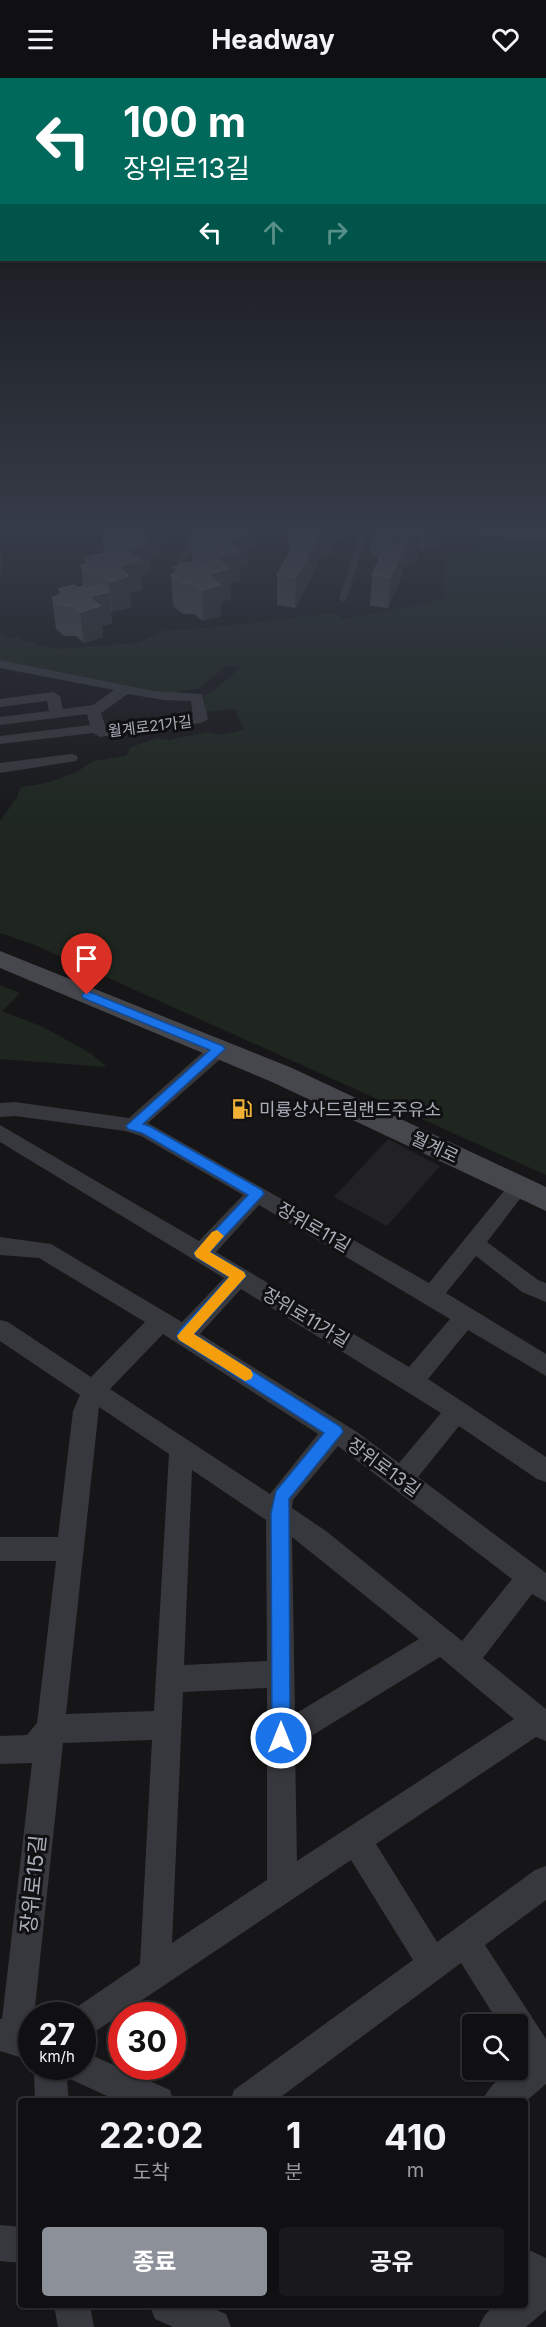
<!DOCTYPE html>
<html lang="ko">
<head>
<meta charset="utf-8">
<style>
	body { margin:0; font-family:Inter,"Noto Sans KR",sans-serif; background:#19191b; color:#f1f3f6; height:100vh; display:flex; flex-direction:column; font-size:22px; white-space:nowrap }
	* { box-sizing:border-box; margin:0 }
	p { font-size:20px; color:#9c9d9f }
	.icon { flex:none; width:33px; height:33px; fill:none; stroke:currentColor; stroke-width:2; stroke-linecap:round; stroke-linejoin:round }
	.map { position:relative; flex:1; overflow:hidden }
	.sheet { position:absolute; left:18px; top:2020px; width:510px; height:210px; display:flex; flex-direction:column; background:#101012; border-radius:6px; box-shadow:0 2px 4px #0004,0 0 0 2px #303032 }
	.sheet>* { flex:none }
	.banner { position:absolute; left:0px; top:0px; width:546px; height:183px; box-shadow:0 2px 4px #0004,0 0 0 2px #303032; background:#00695c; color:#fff; overflow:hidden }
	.buttons { position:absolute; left:462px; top:1936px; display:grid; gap:12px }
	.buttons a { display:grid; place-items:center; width:66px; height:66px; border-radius:6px; background:#101012; box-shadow:0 2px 4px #0004,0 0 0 2px #303032; font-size:30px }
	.speed { position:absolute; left:18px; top:1924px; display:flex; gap:12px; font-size:30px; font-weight:700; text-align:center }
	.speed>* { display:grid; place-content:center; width:78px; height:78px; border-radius:50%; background:#101012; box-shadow:0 2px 4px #0004,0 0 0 2px #303032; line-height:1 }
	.speed small { font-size:15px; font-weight:400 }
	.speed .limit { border:9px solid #d22; background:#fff; color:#111 }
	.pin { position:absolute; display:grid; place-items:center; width:51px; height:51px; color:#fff; margin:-62px -26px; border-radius:50% 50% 50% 0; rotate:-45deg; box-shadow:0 0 6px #0007 }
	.pin .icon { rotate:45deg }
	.me { position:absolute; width:66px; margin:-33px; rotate:0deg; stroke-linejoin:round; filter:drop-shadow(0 0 4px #0008) }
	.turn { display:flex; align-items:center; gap:21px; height:126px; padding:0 24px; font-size:27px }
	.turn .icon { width:78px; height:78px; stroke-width:2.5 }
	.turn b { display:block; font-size:42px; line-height:51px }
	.lanes { display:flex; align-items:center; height:57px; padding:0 24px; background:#0003; justify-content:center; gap:30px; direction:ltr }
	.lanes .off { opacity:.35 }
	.eta { display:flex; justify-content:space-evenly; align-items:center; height:102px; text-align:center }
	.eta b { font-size:36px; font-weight:700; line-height:42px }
	.primary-button { display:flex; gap:12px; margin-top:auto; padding:12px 24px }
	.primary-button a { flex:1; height:69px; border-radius:6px; background:#8c9099; color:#fff; font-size:24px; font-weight:700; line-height:69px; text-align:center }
	.primary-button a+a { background:#19191b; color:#f1f3f6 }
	header { display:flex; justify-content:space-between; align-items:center; height:78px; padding:0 24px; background:#101012; font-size:27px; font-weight:700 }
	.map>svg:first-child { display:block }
	.built { fill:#222225 }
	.green { fill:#1e261f }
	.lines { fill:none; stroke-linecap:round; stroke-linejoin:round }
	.lane { stroke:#37383d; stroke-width:7 }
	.street { fill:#37383d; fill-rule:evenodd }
	.secondary { fill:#45474d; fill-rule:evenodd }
	.wall { fill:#47494d }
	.shaded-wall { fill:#2f3033 }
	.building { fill:#525359; stroke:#5f6168; stroke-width:1.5 }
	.route { fill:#1a73e8; stroke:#114b97; stroke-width:1.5 }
	.slow { fill:#f59e0b }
	.labels { text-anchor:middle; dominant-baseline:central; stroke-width:6; stroke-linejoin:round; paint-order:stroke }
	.far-street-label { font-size:15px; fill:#a8adb8; stroke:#111113 }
	.poi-label { font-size:18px; fill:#a8adb8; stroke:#111113; text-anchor:start }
	.street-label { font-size:18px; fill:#a8adb8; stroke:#111113 }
	.near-street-label { font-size:21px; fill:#a8adb8; stroke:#111113 }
</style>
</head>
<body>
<header><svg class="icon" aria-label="menu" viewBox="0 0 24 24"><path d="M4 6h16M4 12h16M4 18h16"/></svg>Headway<svg class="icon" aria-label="heart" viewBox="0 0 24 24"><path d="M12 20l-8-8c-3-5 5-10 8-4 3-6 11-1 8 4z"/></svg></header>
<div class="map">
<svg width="546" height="2249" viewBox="0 0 546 2249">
	<rect width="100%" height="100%" fill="#161618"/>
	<!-- built -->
	<path class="built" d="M388,1061L440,1088L387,1148L334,1119Z"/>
	<!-- green -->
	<path class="green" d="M489,448H546V1097L35,867L0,855V743L16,721L21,709L47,705L75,695L93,683L126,678L131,669L157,660L169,662L208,654L218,657L244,652L235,631L205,634L204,617L213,613L241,589L228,587L198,611L164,615L0,582V555L9,559H19L23,563L35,564L37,567L60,571L123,566L139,564L165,552L208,550L332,535L344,541L447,521L442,509L446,475L484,470L488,460Z
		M0,907L20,915L2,933L43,949L90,975L107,989L0,981Z"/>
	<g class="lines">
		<!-- lane -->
		<path class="lane" d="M181,484L203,448
			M343,520L366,448"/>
		<!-- street -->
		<path class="street" d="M0,448H42L33,454L0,456Z
			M0,582L154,613L202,616L208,641L201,645L100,659L93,655L0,666V658L90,647L87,636L0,647V639L49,633L47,623L0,629V621L53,614L60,618L63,631L93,627L114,612L0,590ZM128,616L164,622L191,623L193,638L106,650L101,635Z
			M71,676L76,677L78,680L76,683L0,695V685Z
			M219,964L226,966L228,971L226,976L148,1045L429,1205L512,1103L519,1101L526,1103L529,1109L487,1164L538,1202L546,1205V1224L522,1214L476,1178L446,1215L546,1276V1298L468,1252L428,1301L546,1379V1404L537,1401L459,1348L418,1399L546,1495V1524L532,1516L483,1580L546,1631V1663L536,1659L376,1766L437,1864L535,1792L546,1788V1822L485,1867L546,1961V2006L525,2024H482C487,2011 503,1992 518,1992V1987L523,1983L518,1975V1947H500L461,1885L274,2024H230L234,2012L413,1882L351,1782L93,1955L82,1960V1938H68L71,1933L140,1886L152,1662L63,1665L34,1938H32V1983L0,1973V1941H2L32,1685L0,1686V1658L27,1657L37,1645L56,1483H0V1459H58L73,1333L80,1317L0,1263V1242L8,1244L91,1299L145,1244L39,1180L0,1177V1159L51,1166L182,1244L224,1200L0,1064V1047L199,1163L243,1117L141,1058L125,1053L15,1038L0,1039V1025L15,1024L129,1040L212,966ZM259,1127L450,1241L409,1289L216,1174ZM241,1211L441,1335L399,1385L357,1354L200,1256ZM163,1256L318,1356L270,1416L110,1311ZM99,1329L169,1376L154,1633L66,1636ZM338,1368L512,1501L462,1563L326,1453L292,1430L293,1422ZM192,1392L266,1442L267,1583L184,1587ZM292,1459L419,1561L295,1636ZM440,1579L514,1641L297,1783L295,1668ZM267,1610V1802L172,1865L183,1614Z
			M82,1973L170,2012L174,2024H120L70,2001L66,1991L69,2024H35L34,1989H82Z
			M0,2147L21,2149V2185L0,2183Z
			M525,2170L546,2180V2232L526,2249H479C490,2223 500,2228 525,2228Z
			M54,2228H90L94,2249H58Z
			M150,2228H207L226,2236L231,2249H173L155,2241Z"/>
		<!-- secondary -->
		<path class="secondary" d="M423,448H490L546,452V462L431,453L425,452Z
			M0,873L292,990L546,1109V1133L272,1004L0,890Z"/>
	</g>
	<!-- wall -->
	<path class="wall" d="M106,448H180L171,451V463L159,466L160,479L149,482L150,494L140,497L142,512L130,515L131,529L112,534L110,533L112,545L102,548L103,559L84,565L76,558H64L56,551L52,520L60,517L59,511L77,510L83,509L81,488L85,486V480L104,475L102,455L106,453Z
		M209,448H262V454L255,457V469L248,471V487L239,490L240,503L230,506L231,521L221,524V538L203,543L194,536H183L173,528L171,497L175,495L174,489L192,483L191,463L195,462L194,456L209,452Z
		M287,448H340V462L334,463L333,477L317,481V489L295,530L277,527V497L292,471L287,468Z
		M372,448H439L437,470L424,473L420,471L418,472L417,485L403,488L402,497L388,530L370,528L372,497L379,481L370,475Z"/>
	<!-- shaded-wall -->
	<path class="shaded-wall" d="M153,448H180L171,451V463L159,466L160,479L149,482L150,494L140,497L142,512L130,515L131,529L112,534L109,504L122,487L131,484L130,469L141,454Z
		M237,448H262V454L255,457V469L248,471V487L239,490L240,503L230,506L231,521L221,524V538L203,543L202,512L212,495L221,493V478L231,462L237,460Z
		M323,448H340V462L334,463L333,477L317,481V489L295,530L296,499L317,460V451Z
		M407,448H422L420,471L418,472L417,485L404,489Z
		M426,448H439L437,470L424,473Z
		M398,454L396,484L388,487L390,457Z
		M0,467L3,485L0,499Z
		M405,467L402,497L388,530L390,499Z
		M109,514L112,545L102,548L103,559L84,565L80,534L92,518Z"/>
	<!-- building -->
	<path class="building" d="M106,448H156L158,449L141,454L139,457L148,464L130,469L122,463H111L102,455L110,451Z
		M311,448H331L317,451Z
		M375,448H408L420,455L406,459L398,454L390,457Z
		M236,449L248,457L231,462L229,465L239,473L221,478L212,471H201L191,463L199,459L194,456L213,450L222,453Z
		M300,457L318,459L296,499L277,497Z
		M387,465L405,467L390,499L372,497Z
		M129,474L139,482L122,487L119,490L129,498L109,504L101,496H90L81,488L90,484L85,480L104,475L113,478Z
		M218,482L230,490L212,495L210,499L220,507L202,512L192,505H182L171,497L180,492L174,489L194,483L203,486Z
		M74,507L77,510L83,508L86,511L100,507L109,514L92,518L91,521L100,528L80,534L73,527H60L52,520L63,515L59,511Z"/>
	<!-- sky -->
	<linearGradient id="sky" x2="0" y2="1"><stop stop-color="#0c0c0d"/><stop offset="0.59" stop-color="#363c48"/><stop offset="1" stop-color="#363c48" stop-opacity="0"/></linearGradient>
	<rect width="546" height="762" fill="url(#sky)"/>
	<!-- route -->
	<path class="route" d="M87,913L223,968L225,971L143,1046L151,1049L262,1112L264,1116L210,1174L244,1194L246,1198L194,1256L341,1349L343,1354L289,1421L290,1660L287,1666L281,1669L274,1666L272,1660L271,1435L276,1413L324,1355L179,1262L177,1258L179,1253L229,1199L196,1179L194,1175L248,1117L142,1055L128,1051L126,1048L210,972L83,920L82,917Z"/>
	<!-- slow -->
	<path class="slow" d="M217,1152L224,1158L210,1174L244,1194L246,1198L194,1256L251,1292L253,1297L251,1301L245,1303L179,1262L177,1258L229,1199L196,1179L194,1175L212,1154Z"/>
	<!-- icons -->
	<defs>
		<g id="fuel-bare" transform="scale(1.62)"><path d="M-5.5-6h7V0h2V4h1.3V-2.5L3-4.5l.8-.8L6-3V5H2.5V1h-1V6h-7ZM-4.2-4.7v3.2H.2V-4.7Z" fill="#f2b134" stroke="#111113" stroke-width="2.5" paint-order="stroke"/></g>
	</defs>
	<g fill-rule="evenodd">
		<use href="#fuel-bare" x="242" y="1031"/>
	</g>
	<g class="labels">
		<!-- far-street labels -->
		<g class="far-street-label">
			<text transform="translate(150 648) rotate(-7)">월계로21가길</text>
		</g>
		<!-- poi labels -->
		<g class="poi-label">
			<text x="259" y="1031">미륭상사드림랜드주유소</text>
		</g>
		<!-- street labels -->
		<g class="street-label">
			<text transform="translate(435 1069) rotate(25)">월계로</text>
			<text transform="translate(314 1149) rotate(30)">장위로11길</text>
			<text transform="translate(306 1239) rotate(31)">장위로11가길</text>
			<text transform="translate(384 1389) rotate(36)">장위로13길</text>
		</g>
		<!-- near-street labels -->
		<g class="near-street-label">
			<text transform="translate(33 1806) rotate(-84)">장위로15길</text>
		</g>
	</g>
</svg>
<div class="buttons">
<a><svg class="icon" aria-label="search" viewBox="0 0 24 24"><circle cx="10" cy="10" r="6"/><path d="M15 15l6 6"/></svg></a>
</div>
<div class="speed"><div>27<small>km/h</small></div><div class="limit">30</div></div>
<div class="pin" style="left:87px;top:917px;background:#d93025"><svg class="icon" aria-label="arrive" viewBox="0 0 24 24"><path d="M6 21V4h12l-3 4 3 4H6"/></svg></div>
<svg class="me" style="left:281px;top:1660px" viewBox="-20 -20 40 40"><circle r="17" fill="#1a73e8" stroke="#fff" stroke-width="3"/><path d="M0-11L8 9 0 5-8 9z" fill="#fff"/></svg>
<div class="banner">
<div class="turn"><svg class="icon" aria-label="left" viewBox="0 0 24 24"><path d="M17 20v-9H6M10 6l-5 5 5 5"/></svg><div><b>100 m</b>장위로13길</div></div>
<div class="lanes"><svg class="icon" aria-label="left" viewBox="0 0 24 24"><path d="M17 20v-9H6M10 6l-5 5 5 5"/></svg><svg class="icon off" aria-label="ahead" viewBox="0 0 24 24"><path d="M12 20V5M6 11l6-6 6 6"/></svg><svg class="icon off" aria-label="right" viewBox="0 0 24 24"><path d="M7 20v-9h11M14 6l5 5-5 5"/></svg></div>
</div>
<section class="sheet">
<div class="eta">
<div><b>22:02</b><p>도착</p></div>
<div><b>1</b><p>분</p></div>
<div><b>410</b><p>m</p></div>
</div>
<div class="primary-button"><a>종료</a><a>공유</a></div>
</section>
</div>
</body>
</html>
